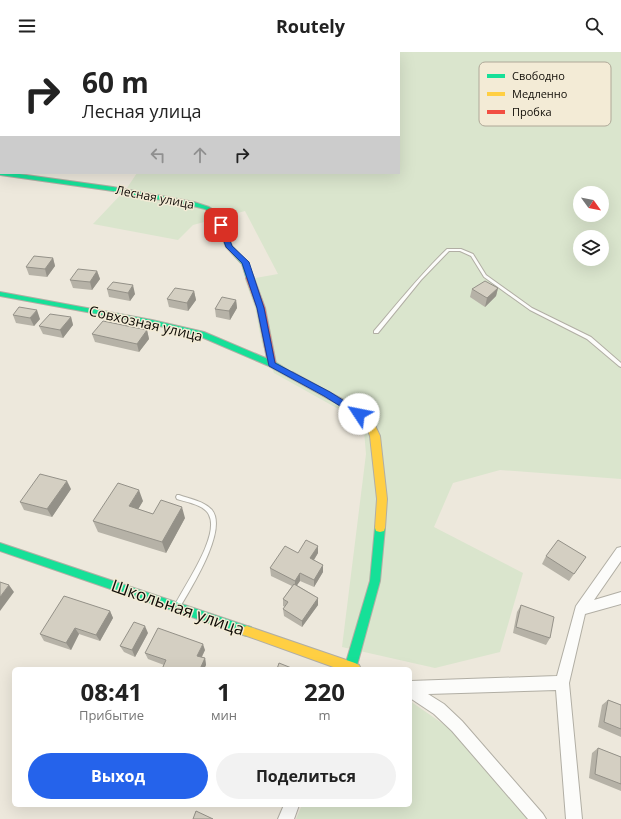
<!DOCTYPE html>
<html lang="ru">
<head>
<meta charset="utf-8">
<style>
	body { margin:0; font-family:"Open Sans",sans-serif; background:#f2f2f2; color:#222; height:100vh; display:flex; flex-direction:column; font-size:15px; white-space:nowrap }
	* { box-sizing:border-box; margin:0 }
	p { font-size:13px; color:#767676 }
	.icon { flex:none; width:22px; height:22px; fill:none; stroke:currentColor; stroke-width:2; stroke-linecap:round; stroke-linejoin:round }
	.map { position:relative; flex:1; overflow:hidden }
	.details { position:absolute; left:12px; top:615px; width:400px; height:140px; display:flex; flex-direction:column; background:#fff; border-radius:6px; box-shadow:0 4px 16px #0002 }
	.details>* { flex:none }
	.banner { position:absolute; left:0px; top:0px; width:400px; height:122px; box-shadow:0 4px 16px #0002; background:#fff; color:#222; overflow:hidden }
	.needle { width:26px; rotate:123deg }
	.fabs { position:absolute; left:573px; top:134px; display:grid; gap:8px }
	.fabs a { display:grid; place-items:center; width:36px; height:36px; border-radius:50%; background:#fff; box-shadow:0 4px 16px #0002; font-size:20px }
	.pin { position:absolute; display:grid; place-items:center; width:34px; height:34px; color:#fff; margin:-17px; border-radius:8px; box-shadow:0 2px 6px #0006 }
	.me { position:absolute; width:44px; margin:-22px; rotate:304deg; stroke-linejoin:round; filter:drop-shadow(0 0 3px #0008) }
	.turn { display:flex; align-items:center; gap:14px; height:84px; padding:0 16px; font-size:18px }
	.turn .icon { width:52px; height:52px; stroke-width:2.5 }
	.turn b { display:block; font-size:28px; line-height:34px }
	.lanes { display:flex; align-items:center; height:38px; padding:0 16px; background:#0003; justify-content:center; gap:20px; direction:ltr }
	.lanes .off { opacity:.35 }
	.eta { display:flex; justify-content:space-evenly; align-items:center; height:68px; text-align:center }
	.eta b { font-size:24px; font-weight:700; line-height:28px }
	.action { display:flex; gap:8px; margin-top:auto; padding:8px 16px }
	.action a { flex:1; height:46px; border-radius:24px; background:#2563eb; color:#fff; font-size:16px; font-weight:700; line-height:46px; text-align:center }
	.action a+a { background:#f2f2f2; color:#222 }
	header { display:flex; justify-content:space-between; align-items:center; height:52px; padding:0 16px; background:#fff; font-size:18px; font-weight:700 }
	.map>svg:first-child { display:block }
	.green { fill:#dae5cd; fill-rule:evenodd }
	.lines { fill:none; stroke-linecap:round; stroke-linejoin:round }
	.lane-casing { stroke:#b1aea4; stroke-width:2 }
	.street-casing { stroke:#b1aea4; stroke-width:2 }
	.fast-casing { stroke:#b1aea4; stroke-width:2 }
	.slow-casing { stroke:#b1aea4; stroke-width:2 }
	.jam-casing { stroke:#b1aea4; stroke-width:2 }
	.lane { fill:#fcfcfa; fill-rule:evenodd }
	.street { fill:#fcfcfa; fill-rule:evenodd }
	.fast { fill:#16e098; fill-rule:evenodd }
	.slow { fill:#ffcf43; fill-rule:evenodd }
	.jam { fill:#f24e42; fill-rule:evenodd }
	.wall { fill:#b6b2a7 }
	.shaded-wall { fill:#949188 }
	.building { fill:#d4cfc2; stroke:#949188 }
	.route { fill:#2563eb; stroke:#184099 }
	.labels { text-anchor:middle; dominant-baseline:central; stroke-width:3; stroke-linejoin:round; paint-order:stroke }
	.far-street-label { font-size:12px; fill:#0f0c06; stroke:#f3ebd6 }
	.street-label { font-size:14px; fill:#0f0c06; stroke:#f3ebd6 }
	.near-street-label { font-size:17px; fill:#0f0c06; stroke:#f3ebd6 }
	.key { fill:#f3ebd6; stroke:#afa898; stroke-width:1 }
	.key-label { font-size:11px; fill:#0f0c06 }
</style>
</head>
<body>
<header><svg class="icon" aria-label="menu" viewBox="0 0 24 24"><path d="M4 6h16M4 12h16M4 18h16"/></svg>Routely<svg class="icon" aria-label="search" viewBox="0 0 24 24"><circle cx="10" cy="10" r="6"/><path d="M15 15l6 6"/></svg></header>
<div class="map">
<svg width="621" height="767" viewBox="0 0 621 767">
	<rect width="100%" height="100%" fill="#ede8dc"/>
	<!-- green -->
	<path class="green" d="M0,0H621V427L500,418L453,431L434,475L523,521L500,600L435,616L342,595L366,402L364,379L351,364L274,321L262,292L255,256L245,228L278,222L245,159L193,173L178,188L93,172L127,136L137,121H399V1H1L0,73ZM580,141H602V163H580ZM580,185H602V207H580Z
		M410,649L449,676L529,767H296L302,753H410Z"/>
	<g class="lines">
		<!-- lane casing -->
		<g class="lane-casing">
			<path id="lane" d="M447,197H461L473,202L486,223L532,256L591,285L621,311V315L619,314L587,287L530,258L484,225L471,204L460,199H449L421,228L378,281H374V279C398,251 420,223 447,197Z
				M177,443H179C190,447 204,449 212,458C228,478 191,536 180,555L178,556L176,555L175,553C184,534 220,484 209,463C205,453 186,450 177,447L176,445Z"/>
		</g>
		<!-- street casing -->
		<g class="street-casing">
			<path id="street" d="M621,495V509L594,548L621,540V552L585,562L569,631L582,767H566L556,638L428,642L444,652L462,669L543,762L546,767H528L452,679L434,662L410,646V629L557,624L576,554L617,496Z
				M284,753H299L294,767H278Z"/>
		</g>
		<!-- fast casing -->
		<g class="fast-casing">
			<path id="fast" d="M0,119L1,121H12L113,135L194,150L209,155L220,162L232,194L248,211L254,226L253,228H247L242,212L226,195L214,163L205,157L193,154L113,139L0,123Z
				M0,240L152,268L204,280L275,310L296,323L295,325H289L269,314L199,284L152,272L0,244Z
				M380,472L384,473L385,476L380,529L356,617H344L370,529L375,476L376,473Z
				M0,491L247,574L251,575L253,579L251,583L247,584L0,499Z"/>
		</g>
		<!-- slow casing -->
		<g class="slow-casing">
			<path id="slow" d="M292,320L353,353L372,367L380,384L387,447L385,476L384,479L380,480L376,479L375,476L377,447L370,384L365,371L347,357L289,325L288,323L289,321Z
				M247,574L355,611L359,613L361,617H339L247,584L243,583L241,579L243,575Z"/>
		</g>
		<!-- jam casing -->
		<g class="jam-casing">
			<path id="jam" d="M247,224H253L254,226L265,256L276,312L275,314L272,315L268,312L257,256L246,226Z"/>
		</g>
		<!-- lane -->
		<use href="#lane" class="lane"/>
		<!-- street -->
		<use href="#street" class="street"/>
		<!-- fast -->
		<use href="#fast" class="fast"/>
		<!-- slow -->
		<use href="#slow" class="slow"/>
		<!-- jam -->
		<use href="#jam" class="jam"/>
	</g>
	<!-- wall -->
	<path class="wall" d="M53,206L55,214L47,225L29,223L26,215Z
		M97,219L100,227L92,238L73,236L70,228Z
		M498,236L496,244L485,255L470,245L472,237Z
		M107,237L135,242L130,249L109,245Z
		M194,239L196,248L188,259L169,255L167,247Z
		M236,248L237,256L230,268L216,265L215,257Z
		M13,263L40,267L34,274L16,271Z
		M71,265L73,273L63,286L43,282L39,274Z
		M147,278L149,287L139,300L95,290L92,282Z
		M71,437L52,465L24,458L20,450Z
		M143,449L138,457L153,462L185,466L166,501L98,480L93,469Z
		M298,501H318L314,508L323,513V520L314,535L300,529L297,533L318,546V553L302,575L284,564L283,557L285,555L283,554V547L292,534L271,524L270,516Z
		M546,504L586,505L569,529L542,512Z
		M521,553L550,586L546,593L513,581L517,560Z
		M110,559L113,566L100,589L79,582L71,598L44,589L40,582Z
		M148,581L135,605L124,600L120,594Z
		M205,598L202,605L205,606L206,613L204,617H162L164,613L148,607L145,601Z
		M608,648L621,653V685L598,675L602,653Z
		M598,696L621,705V739L589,726L592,701Z"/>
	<!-- shaded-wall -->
	<path class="shaded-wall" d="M53,206L55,214L47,225L45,217Z
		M97,219L100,227L92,238L90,230Z
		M133,233L135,242L130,249L128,241Z
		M498,236L496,244L485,255L487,246Z
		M194,239L196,248L188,259L187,251Z
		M236,248L237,256L230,268L229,259Z
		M37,258L40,267L34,274L30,266Z
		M71,265L73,273L63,286L60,278Z
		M147,278L149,287L139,300L137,292Z
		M67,429L71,437L52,465L47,457Z
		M139,438L143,449L133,466L129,454Z
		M182,455L185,466L166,501L162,490Z
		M318,494V501L310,514V506Z
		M323,513V520L314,535V528Z
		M300,521V529L295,536V529Z
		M9,533L14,540L0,559V545Z
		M318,546V553L302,575V569Z
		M110,559L113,566L100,589L96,583Z
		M145,574L148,581L135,605L132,598Z
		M75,576L79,582L71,598L66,591Z
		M203,592L205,598L199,610L197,604Z
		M205,606L206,613L204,617H200Z"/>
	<!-- building -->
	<path class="building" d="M34,204L53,206L45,217L26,215Z
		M78,217L97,219L90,230L70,228Z
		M485,229L498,236L487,246L472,237Z
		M113,230L133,233L128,241L107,237Z
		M175,236L194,239L187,251L167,247Z
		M222,245L236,248L229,259L215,257Z
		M19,255L37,258L30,266L13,263Z
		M50,262L71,265L60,278L39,274Z
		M103,269L147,278L137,292L92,282Z
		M40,422L67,429L47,457L20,450Z
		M118,431L139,438L129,454L153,462L161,448L182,455L162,490L93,469Z
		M306,488L318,494L310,506L323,513L314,528L300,521L295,529L270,516L285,494L298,501Z
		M558,488L586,505L574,522L546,504Z
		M0,530L9,533L0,545Z
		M294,532L318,546L302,569L283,557L288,550L283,547Z
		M64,544L110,559L96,583L75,576L66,591L40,582Z
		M521,553L554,565L550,586L516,575Z
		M134,570L145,574L132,598L120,594Z
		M158,576L203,592L197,604L205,606L200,617H162L166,608L145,601Z
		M279,611L294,617H277Z
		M608,648L621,653V677L604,670Z
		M598,696L621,705V732L595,722Z
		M196,759L213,767H193Z"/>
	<!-- route -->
	<path class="route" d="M221,171L224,173L232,194L249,210L264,256L275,311L330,340L362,360L364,362L362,364H356L324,344L269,314L257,256L242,211L226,195L218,173Z"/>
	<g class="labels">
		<!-- far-street labels -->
		<g class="far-street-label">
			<text transform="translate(155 145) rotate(11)">Лесная улица</text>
		</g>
		<!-- street labels -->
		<g class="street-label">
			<text transform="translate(146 271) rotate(13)">Совхозная улица</text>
		</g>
		<!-- near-street labels -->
		<g class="near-street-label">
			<text transform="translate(178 555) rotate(19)">Школьная улица</text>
		</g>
	</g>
	<!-- legend -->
	<rect x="479" y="10" width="132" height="64" rx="6" class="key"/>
	<rect x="487" y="22" width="18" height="4" fill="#16e098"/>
	<rect x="487" y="40" width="18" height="4" fill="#ffcf43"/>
	<rect x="487" y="58" width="18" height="4" fill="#f24e42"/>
	<g class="key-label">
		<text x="512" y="28">Свободно</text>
		<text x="512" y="46">Медленно</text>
		<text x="512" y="64">Пробка</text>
	</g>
</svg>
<div class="fabs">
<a><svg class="needle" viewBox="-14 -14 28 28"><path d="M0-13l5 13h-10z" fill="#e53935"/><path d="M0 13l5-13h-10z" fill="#767676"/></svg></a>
<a><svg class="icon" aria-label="layers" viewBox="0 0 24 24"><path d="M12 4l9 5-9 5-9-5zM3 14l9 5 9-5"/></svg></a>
</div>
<div class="pin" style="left:221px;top:173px;background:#d93025"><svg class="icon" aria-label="arrive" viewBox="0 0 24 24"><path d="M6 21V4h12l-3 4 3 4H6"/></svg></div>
<svg class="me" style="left:359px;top:362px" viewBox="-20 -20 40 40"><circle r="19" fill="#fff"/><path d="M0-13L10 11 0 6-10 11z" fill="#2563eb"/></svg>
<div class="banner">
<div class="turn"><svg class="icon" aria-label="right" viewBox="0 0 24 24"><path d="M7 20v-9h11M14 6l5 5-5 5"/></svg><div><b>60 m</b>Лесная улица</div></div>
<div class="lanes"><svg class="icon off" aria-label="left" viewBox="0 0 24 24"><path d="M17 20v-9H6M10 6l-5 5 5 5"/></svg><svg class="icon off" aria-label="ahead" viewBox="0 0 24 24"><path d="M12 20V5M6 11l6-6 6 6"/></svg><svg class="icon" aria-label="right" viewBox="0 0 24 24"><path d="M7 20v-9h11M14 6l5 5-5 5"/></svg></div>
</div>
<section class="details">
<div class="eta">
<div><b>08:41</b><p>Прибытие</p></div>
<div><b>1</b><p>мин</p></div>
<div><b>220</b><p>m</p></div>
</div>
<div class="action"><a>Выход</a><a>Поделиться</a></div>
</section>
</div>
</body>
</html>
